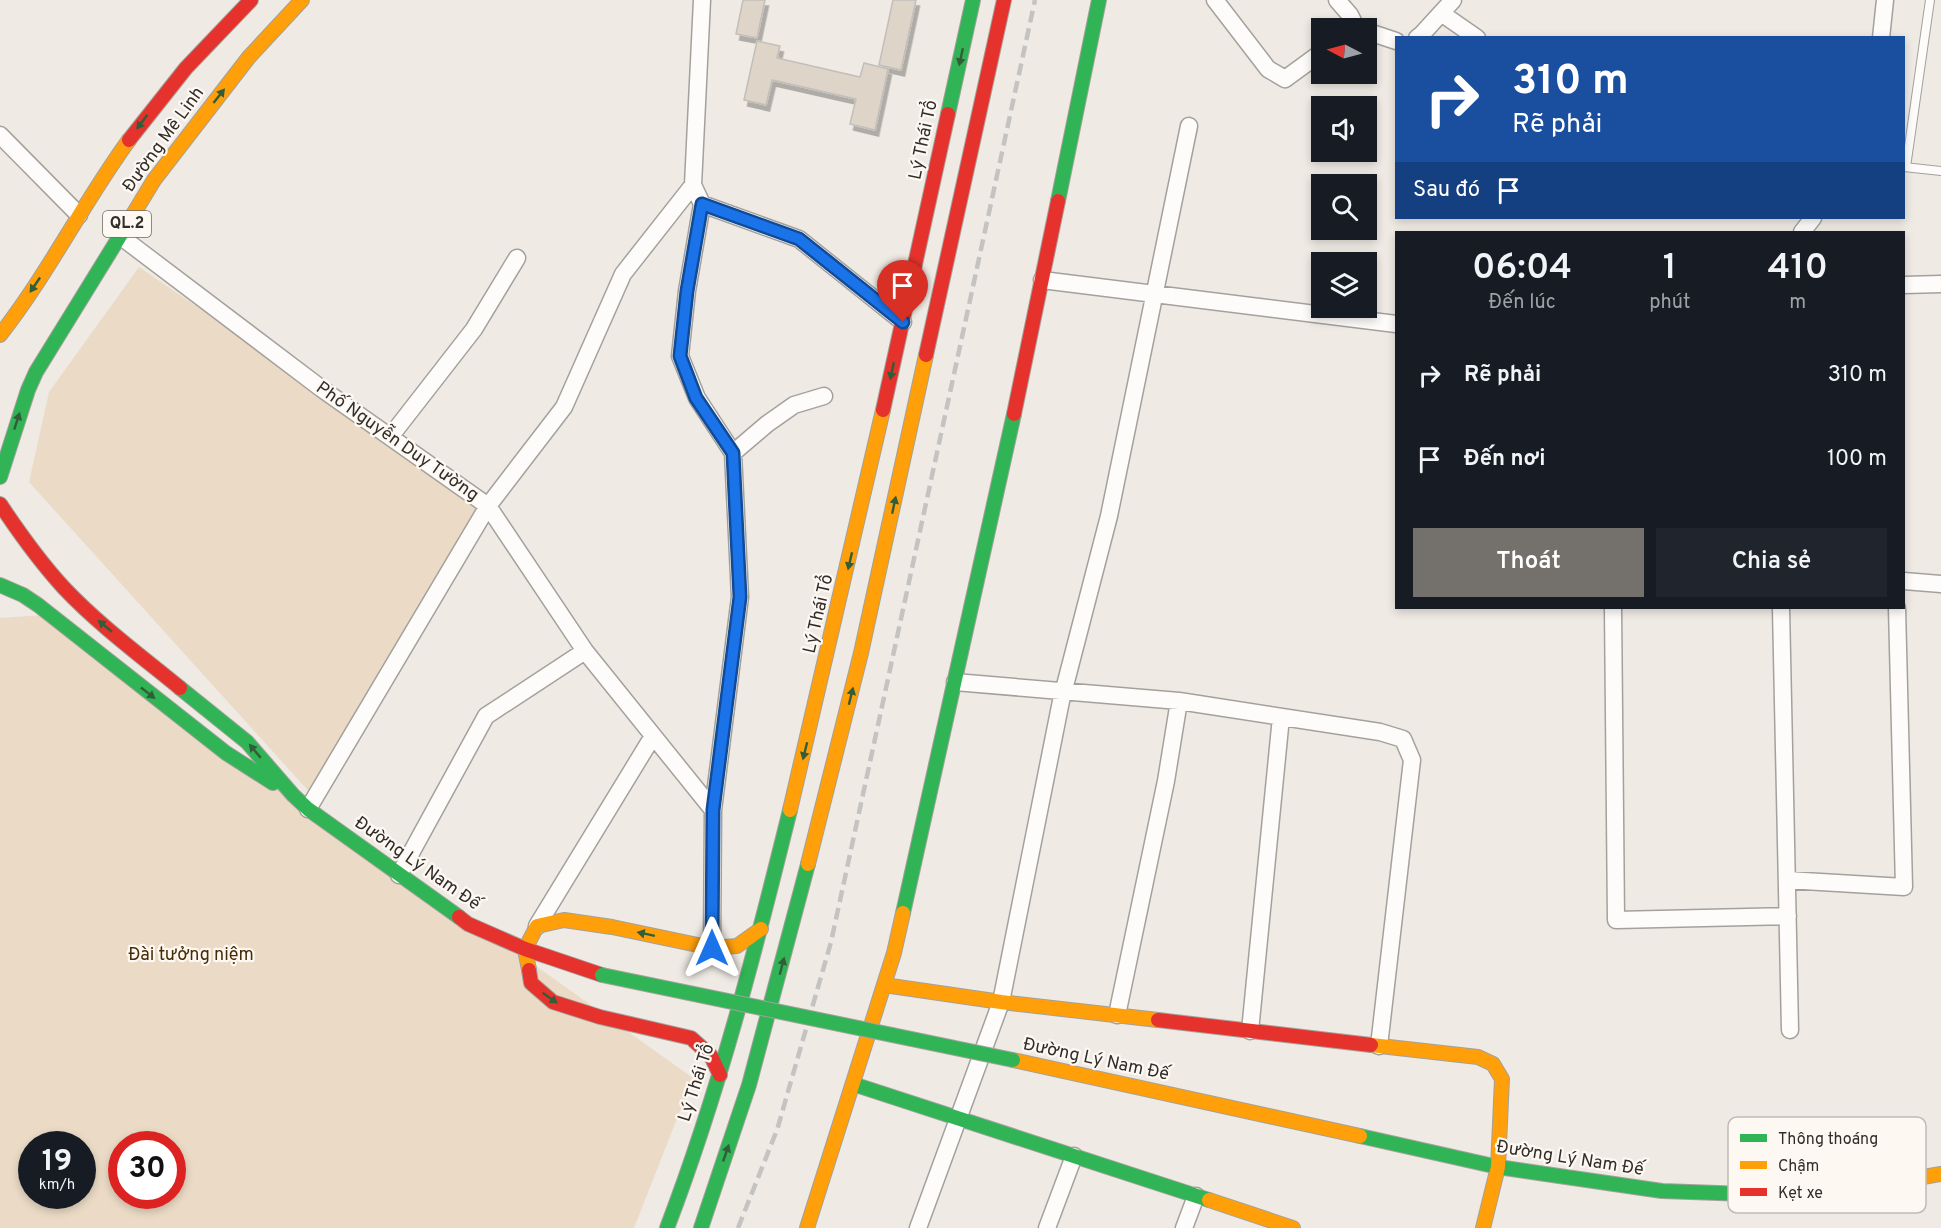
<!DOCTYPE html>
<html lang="vi">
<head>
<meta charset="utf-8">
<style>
	body { margin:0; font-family:Overpass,sans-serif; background:#20242c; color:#f1f3f6; height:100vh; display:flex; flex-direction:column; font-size:22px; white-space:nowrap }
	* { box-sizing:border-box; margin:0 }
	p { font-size:20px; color:#9ea1a6 }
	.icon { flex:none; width:33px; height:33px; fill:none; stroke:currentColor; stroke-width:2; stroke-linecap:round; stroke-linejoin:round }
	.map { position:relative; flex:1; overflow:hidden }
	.side { position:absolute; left:1395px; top:231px; width:510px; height:378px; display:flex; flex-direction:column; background:#171b24; border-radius:0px; box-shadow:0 3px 9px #0003 }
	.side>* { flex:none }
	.guide { position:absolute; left:1395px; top:36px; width:510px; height:183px; border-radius:0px; box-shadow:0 3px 9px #0003; background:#1a4fa0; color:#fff; overflow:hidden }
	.needle { width:39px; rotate:276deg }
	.tools { position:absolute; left:1311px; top:18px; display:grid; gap:12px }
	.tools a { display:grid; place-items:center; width:66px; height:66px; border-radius:0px; background:#171b24; box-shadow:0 3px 9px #0003; font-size:30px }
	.speed { position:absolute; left:18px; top:1131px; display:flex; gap:12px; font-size:30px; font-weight:700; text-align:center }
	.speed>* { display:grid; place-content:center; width:78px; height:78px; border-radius:50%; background:#171b24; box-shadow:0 3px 9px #0003; line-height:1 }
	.speed small { font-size:15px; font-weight:400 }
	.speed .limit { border:9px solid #d22; background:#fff; color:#111 }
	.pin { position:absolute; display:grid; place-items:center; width:51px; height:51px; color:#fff; margin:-62px -26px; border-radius:50% 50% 50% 0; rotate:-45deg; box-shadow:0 0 6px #0007 }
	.pin .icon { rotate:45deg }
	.me { position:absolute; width:66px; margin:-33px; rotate:0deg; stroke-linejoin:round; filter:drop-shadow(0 0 4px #0008) }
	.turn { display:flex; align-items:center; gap:21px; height:126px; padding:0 18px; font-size:27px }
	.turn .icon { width:78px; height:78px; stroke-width:2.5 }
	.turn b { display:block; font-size:42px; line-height:51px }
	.then { display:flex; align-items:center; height:57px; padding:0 18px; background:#0003; gap:12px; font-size:22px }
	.eta { display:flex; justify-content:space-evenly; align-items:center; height:102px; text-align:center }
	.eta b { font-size:36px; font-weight:600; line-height:42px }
	.button { display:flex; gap:12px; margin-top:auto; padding:12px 18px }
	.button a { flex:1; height:69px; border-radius:0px; background:#74706b; color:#fff; font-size:24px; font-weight:600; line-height:69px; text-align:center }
	.button a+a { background:#20242c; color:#f1f3f6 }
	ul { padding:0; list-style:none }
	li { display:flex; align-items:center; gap:18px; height:84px; padding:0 18px }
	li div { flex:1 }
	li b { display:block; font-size:22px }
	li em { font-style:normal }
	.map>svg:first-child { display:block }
	.green { fill:#ebdbc6; fill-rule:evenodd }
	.building { fill:#ded4c8; stroke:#c2bfba; stroke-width:1.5; filter:url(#shadow) }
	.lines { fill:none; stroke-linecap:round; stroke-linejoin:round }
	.lane-casing { stroke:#a4a19c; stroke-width:10 }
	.street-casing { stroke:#a4a19c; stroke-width:19 }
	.fast-casing { stroke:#a4a19c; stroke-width:16 }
	.slow-casing { stroke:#a4a19c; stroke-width:16 }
	.jam-casing { stroke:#a4a19c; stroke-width:16 }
	.lane { stroke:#fdfcfb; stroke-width:8 }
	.street { stroke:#fdfcfb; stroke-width:16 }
	.fast { stroke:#30b455; stroke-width:14 }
	.slow { stroke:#ff9f0a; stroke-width:14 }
	.jam { stroke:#e5322d; stroke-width:14 }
	.rail { stroke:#c4c3c1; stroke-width:4.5; stroke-dasharray:12 6; stroke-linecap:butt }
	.fast-bridge-casing { stroke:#a4a19c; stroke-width:16; stroke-linecap:butt }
	.fast-bridge { stroke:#30b455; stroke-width:14 }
	.oneway { fill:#315d39 }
	.route-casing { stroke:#114b97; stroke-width:15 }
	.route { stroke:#1a73e8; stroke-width:10 }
	.labels { text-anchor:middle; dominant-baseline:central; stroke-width:4.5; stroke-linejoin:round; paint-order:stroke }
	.shield { fill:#fef8f2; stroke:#6e6b66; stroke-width:1.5 }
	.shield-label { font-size:16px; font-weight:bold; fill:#312e2a }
	.street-label { font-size:18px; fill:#312e2a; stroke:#fef8f2 }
	.park-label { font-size:18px; fill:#472d06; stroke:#fef8f2 }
	.key { fill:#fef8f2; stroke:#c0bbb6; stroke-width:1.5 }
	.key-label { font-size:16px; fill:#312e2a }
</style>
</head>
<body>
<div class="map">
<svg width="1941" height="1228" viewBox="0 0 1941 1228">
	<defs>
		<filter id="shadow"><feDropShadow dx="3.5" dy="6" stdDeviation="0" flood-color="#0004"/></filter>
	</defs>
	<rect width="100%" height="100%" fill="#efeae4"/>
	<!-- green -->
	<path class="green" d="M139,267L488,506L313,796L29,482L49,392Z
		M44,615L693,1078L634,1228H0V618ZM32,1144H82V1196H32ZM122,1144H172V1196H122Z"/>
	<!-- building -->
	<path class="building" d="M743,0H765L757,38L736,34Z
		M893,0H916L901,70L879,65Z
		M757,41L780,46L777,58L860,77L864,63L888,69L875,130L850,124L856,99L772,80L766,105L744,100Z"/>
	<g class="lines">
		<!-- lane casing -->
		<g class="lane-casing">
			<path id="lane" d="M1904,167L1941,171
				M1906,167L1930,0"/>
		</g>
		<!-- street casing -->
		<g class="street-casing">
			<path id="street" d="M702,0L693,185L702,204L687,291L680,356L697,398L733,453L740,597L713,810L712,948
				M1215,0L1268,69L1285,79L1322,52
				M1337,0L1350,15L1356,27L1359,28
				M1441,13L1477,38
				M1366,31L1396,41
				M1417,38L1422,34L1453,0
				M1881,38L1885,0
				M0,135L79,215
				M702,204L799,239L903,322
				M1802,232L1813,218
				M120,236L322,389L488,506L585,651L713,810
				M1042,280L1396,324
				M1904,285L1941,284
				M390,437L474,329L517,258
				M733,453L767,424L794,405L824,396
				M1904,581L1941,584
				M1613,608L1616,920L1788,916
				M1781,608L1790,1030
				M955,682L1179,701L1380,732L1403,739L1412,760L1379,1046
				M308,809L488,506L564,407L623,274L693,185
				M399,875L486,716L585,651
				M1787,880L1904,887L1897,608
				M537,926L653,736
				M1117,1015L1166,781L1179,701
				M1250,1031L1281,717
				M918,1228L1001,1002L1061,701L1109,516L1189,126
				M1047,1228L1074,1156
				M1184,1228L1196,1196"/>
		</g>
		<!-- fast casing -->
		<g class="fast-casing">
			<path id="fast" d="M948,114L973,0
				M1058,201L1099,0
				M0,477L28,390L36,372L123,231
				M0,585L23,595L38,605L226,753L273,783
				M180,688L247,742L293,795L308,809L459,917
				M903,913L1014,414
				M853,1084L1209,1200
				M1360,1136L1498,1167L1662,1191L1746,1194L1844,1191
				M667,1228C719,1092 755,952 790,810
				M701,1228L749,1085L808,864"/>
		</g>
		<!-- slow casing -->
		<g class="slow-casing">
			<path id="slow" d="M123,231L154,180L249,57L302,0
				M0,335C48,274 83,203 129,140
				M790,810L883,410
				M808,864L861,653L926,355
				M529,970L525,949L537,926L564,920L612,927L712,948L737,946L761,929
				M884,985L1001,1002L1158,1020
				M1371,1045L1478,1057L1493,1064L1502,1079L1498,1167L1483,1228
				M1013,1060L1360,1136
				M1844,1191L1941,1174
				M1209,1200L1293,1228
				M807,1228L894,953L903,913"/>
		</g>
		<!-- jam casing -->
		<g class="jam-casing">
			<path id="jam" d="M129,140L186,68L251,0
				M926,355L1004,0
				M883,410L948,114
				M1014,414L1058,201
				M0,504C20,534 40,562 64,588C99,625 141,656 180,688
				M459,917L468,924L525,949L602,975
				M529,970L531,983L553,1002L600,1017L691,1038L711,1056L720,1075
				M1158,1020L1371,1045"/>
		</g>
		<!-- lane -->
		<use href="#lane" class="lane"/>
		<!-- street -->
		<use href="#street" class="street"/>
		<!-- fast -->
		<use href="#fast" class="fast"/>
		<!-- slow -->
		<use href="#slow" class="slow"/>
		<!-- jam -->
		<use href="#jam" class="jam"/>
		<!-- rail -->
		<path class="rail" d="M738,1228L777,1130L831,942L1035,0"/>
		<!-- fast-bridge casing -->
		<g class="fast-bridge-casing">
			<path id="fast-bridge" d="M602,975L1013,1060"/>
		</g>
		<!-- fast-bridge -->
		<use href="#fast-bridge" class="fast-bridge"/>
	</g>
	<!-- one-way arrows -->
	<defs><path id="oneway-solid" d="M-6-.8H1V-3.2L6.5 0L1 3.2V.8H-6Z" transform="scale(1.5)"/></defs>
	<g class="oneway">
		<use href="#oneway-solid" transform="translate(961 57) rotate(102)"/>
		<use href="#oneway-solid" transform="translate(219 96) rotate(-52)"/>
		<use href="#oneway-solid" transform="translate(142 122) rotate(127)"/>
		<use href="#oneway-solid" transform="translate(35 285) rotate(124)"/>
		<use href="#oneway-solid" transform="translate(892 371) rotate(102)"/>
		<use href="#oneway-solid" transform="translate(17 421) rotate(-72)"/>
		<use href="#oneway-solid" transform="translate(894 505) rotate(-78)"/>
		<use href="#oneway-solid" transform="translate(850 561) rotate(103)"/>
		<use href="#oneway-solid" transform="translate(105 626) rotate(-140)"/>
		<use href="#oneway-solid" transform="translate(148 693) rotate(38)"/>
		<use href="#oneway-solid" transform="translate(851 696) rotate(-76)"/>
		<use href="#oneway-solid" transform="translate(255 751) rotate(-130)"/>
		<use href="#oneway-solid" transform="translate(805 751) rotate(104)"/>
		<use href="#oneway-solid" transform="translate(646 934) rotate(-168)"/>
		<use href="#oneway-solid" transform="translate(782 966) rotate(-75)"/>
		<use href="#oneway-solid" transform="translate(550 998) rotate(35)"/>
		<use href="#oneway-solid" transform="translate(726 1153) rotate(-71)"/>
	</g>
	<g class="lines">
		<!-- route casing -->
		<g class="route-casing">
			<path id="route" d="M712,948L713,810L740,597L733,453L696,398L680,356L687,291L702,204L799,239L903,322"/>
		</g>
		<!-- route -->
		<use href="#route" class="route"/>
	</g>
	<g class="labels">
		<!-- shield labels -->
		<rect class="shield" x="103" y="211" width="48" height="26" rx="4.5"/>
		<g class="shield-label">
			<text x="127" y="224">QL.2</text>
		</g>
		<!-- street labels -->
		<g class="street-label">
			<text transform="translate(164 140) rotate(-54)">Đường Mê Linh</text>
			<text transform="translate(924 140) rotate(-78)">Lý Thái Tổ</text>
			<text transform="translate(397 442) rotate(35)">Phố Nguyễn Duy Tường</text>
			<text transform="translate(819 614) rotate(-77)">Lý Thái Tổ</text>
			<text transform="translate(417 864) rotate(35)">Đường Lý Nam Đế</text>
			<text transform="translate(1096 1060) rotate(12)">Đường Lý Nam Đế</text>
			<text transform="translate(697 1083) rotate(-72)">Lý Thái Tổ</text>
			<text transform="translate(1570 1159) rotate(9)">Đường Lý Nam Đế</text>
		</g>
		<!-- park labels -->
		<g class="park-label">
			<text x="191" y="955">Đài tưởng niệm</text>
		</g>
	</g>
	<!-- legend -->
	<rect x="1728" y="1117" width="198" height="96" rx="9" class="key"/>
	<rect x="1740" y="1134" width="27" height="8" fill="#30b455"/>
	<rect x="1740" y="1161" width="27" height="8" fill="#ff9f0a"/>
	<rect x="1740" y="1188" width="27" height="8" fill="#e5322d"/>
	<g class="key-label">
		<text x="1778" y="1144">Thông thoáng</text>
		<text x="1778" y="1171">Chậm</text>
		<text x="1778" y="1198">Kẹt xe</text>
	</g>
</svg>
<div class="tools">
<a><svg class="needle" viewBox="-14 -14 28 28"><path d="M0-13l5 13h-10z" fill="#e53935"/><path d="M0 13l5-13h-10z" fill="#9ea1a6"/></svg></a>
<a><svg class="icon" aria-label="sound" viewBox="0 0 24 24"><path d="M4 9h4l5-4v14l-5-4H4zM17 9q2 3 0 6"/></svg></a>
<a><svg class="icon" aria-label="search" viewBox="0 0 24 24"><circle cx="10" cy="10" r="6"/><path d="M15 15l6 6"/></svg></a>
<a><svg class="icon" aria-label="layers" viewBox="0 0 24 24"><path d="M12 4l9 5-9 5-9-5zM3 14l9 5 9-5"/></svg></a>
</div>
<div class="speed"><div>19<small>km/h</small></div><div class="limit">30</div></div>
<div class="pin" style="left:903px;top:322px;background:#d93025"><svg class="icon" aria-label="arrive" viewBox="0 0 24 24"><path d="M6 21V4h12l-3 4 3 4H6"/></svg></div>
<svg class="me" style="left:712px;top:948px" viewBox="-20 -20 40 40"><path d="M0-17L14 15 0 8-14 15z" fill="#1a73e8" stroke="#fff" stroke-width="4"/></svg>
<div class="guide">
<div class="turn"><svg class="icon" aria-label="right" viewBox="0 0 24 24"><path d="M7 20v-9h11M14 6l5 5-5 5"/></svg><div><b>310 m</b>Rẽ phải</div></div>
<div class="then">Sau đó<svg class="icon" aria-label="arrive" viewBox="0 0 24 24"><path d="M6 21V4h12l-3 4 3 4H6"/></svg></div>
</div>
<section class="side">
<div class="eta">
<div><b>06:04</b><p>Đến lúc</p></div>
<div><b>1</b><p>phút</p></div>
<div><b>410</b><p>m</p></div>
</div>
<ul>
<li><svg class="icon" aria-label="right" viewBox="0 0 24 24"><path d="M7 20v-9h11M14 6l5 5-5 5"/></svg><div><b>Rẽ phải</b></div><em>310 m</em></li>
<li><svg class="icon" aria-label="arrive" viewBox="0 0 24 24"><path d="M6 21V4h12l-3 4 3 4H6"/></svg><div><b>Đến nơi</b></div><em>100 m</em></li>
</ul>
<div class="button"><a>Thoát</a><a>Chia sẻ</a></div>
</section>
</div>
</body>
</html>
